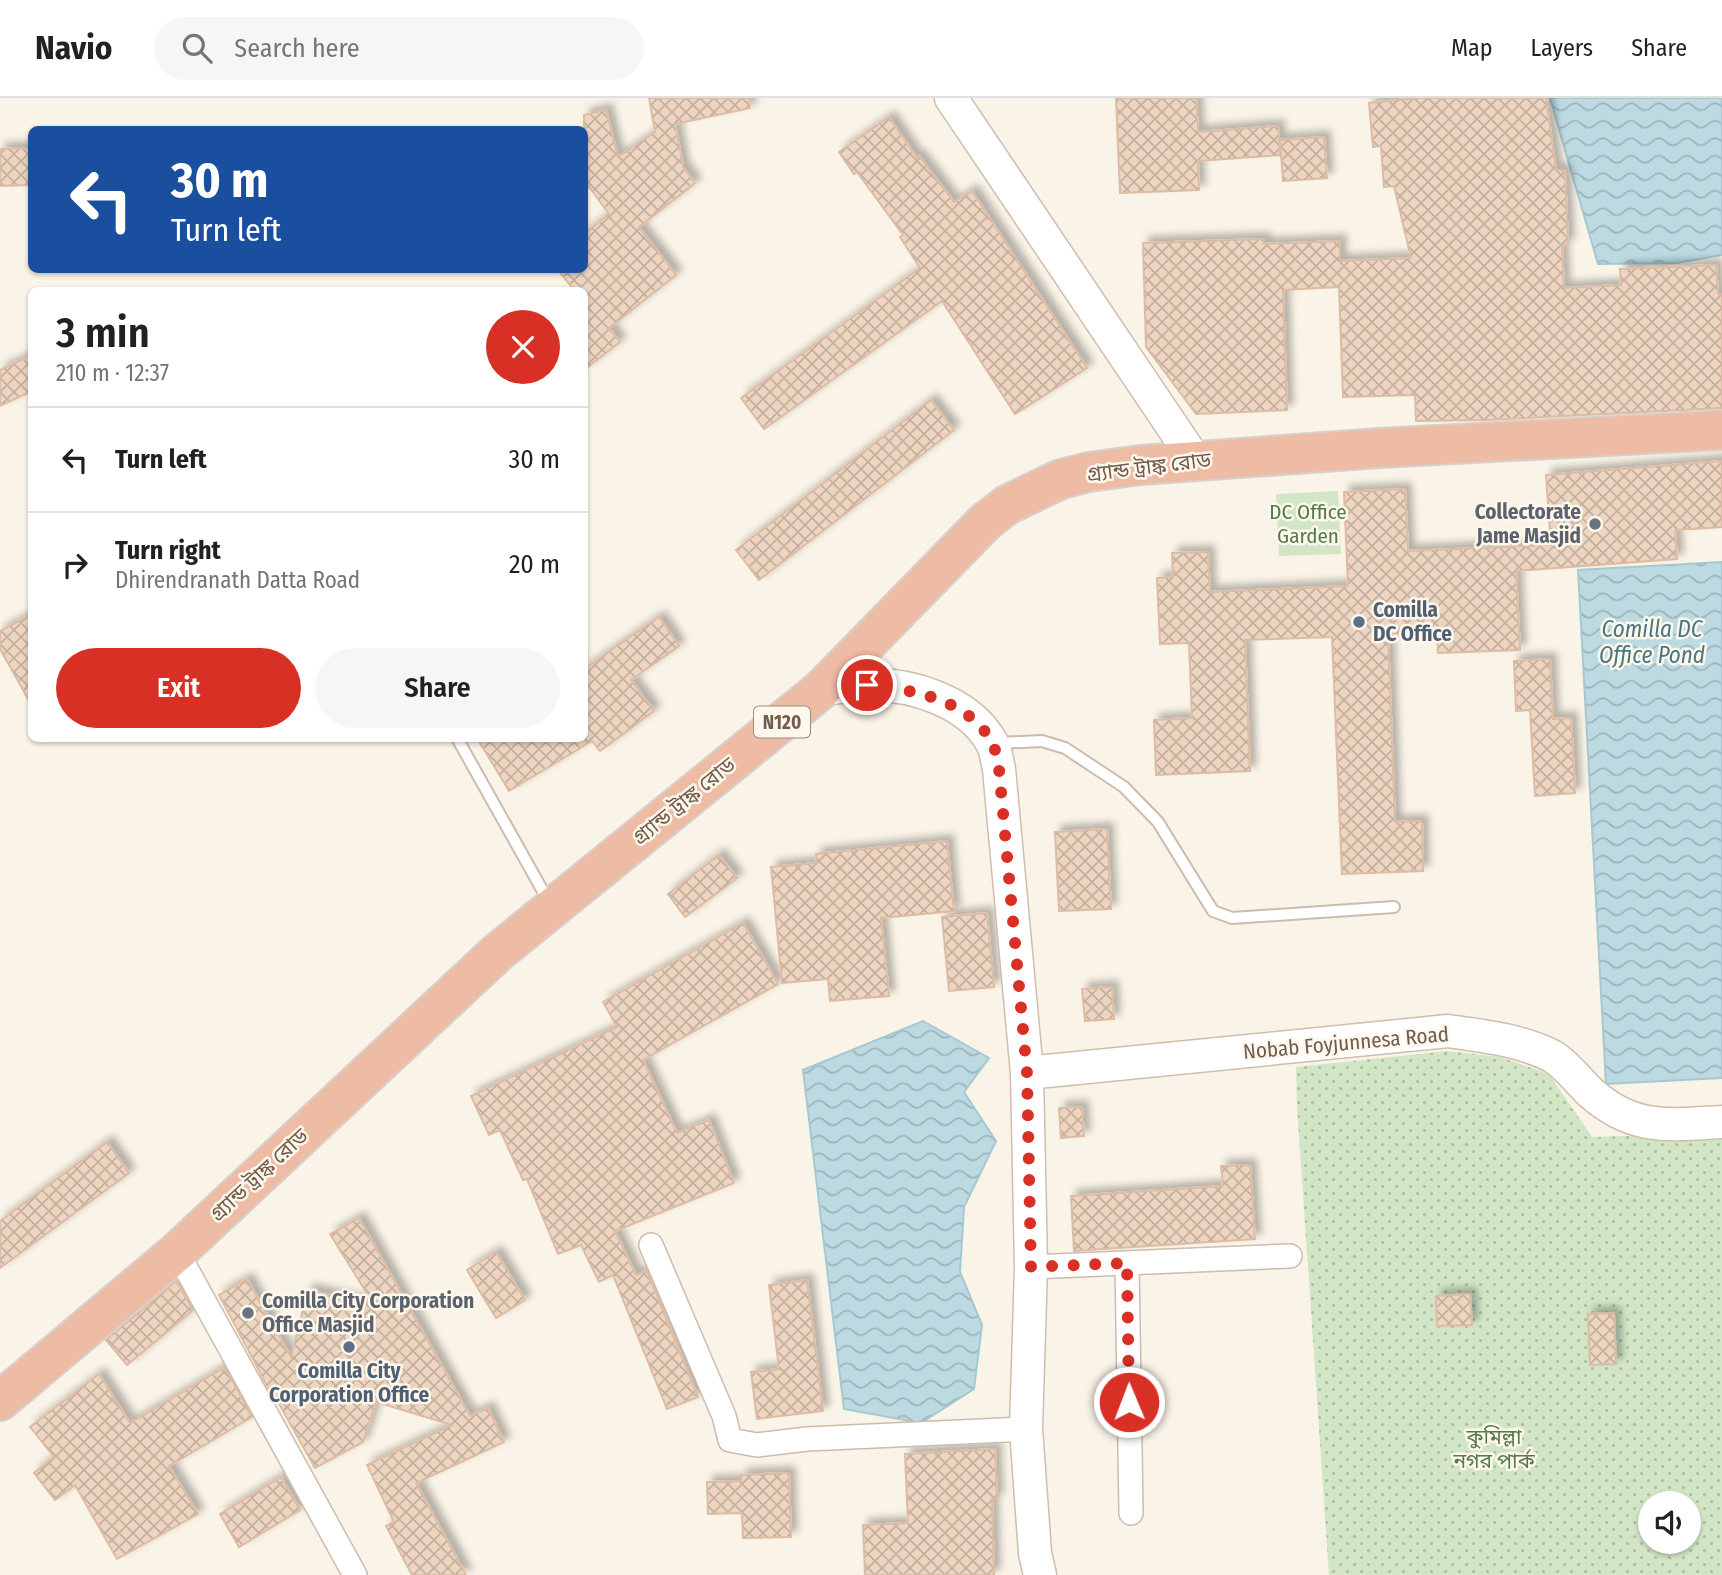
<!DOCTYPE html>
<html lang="en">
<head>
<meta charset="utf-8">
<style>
	body { margin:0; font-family:"Fira Sans Condensed","Noto Sans Bengali",sans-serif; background:#f6f6f6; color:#202124; height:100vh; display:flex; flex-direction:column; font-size:26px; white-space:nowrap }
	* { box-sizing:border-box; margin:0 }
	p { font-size:23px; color:#757577 }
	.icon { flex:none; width:38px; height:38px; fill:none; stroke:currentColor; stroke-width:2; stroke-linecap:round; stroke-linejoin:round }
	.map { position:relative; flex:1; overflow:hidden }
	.panel { position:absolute; left:28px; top:189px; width:560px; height:455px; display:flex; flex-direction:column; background:#fff; border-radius:10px; box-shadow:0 2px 5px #0004 }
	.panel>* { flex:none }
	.banner { position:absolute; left:28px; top:28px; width:560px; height:147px; border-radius:10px; box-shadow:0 2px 5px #0004; background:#1a4fa0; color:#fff; overflow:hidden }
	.fabs { position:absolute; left:1638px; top:1393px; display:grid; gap:14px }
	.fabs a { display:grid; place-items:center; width:63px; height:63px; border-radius:50%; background:#fff; box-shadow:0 2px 5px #0004; font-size:35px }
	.pin { position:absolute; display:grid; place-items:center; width:60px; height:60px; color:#fff; margin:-30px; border:4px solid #fff; border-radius:50%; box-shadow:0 2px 7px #0007 }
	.me { position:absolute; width:77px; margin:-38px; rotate:359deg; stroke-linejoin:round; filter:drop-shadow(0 0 5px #0008) }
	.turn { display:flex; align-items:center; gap:24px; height:147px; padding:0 28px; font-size:32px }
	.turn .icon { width:91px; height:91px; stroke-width:2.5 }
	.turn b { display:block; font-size:49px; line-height:60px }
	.round { display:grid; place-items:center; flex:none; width:74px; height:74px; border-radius:37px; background:#f6f6f6 }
	.headline { display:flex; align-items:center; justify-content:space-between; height:119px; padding:0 28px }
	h1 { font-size:42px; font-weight:600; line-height:52px }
	.cta { display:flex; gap:14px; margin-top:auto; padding:14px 28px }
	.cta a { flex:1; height:80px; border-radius:42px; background:#d93025; color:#fff; font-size:28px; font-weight:600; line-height:80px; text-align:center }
	.cta a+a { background:#f6f6f6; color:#202124 }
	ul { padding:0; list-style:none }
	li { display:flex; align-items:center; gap:21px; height:105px; padding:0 28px; border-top:2px solid #e0e0e0 }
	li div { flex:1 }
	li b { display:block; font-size:26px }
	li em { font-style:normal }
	header { display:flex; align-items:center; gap:42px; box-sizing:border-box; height:98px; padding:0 35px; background:#fff; border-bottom:2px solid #e0e0e0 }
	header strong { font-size:33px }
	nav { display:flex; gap:38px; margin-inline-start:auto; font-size:24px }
	.search { width:490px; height:63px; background:#f6f6f6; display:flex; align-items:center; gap:18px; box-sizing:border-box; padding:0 24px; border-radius:38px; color:#757577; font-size:26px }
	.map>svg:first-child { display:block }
	.green { fill:#d2e6c6 }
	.park { fill:url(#park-dots); fill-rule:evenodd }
	.water { fill:url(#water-waves); stroke:#a4c9d2; stroke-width:2 }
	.building { fill:url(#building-cross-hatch); stroke:#debca3; stroke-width:2; filter:url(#shadow) }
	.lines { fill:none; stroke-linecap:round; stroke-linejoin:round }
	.lane-casing { stroke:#cbbcae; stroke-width:14 }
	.street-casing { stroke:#cbbcae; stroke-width:26 }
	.secondary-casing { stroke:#cfbeae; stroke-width:35 }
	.highway-casing { stroke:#d7d1cd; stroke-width:42 }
	.lane { stroke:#fff; stroke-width:10 }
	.street { stroke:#fff; stroke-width:23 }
	.secondary { stroke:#fff; stroke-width:32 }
	.highway { stroke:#eebba4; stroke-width:38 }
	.route { stroke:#d93025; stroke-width:12; stroke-dasharray:0 21.6 }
	.worship-dot { fill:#6b7280; stroke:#fdf7ec; stroke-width:2.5 }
	.service-dot { fill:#5c6f8a; stroke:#fdf7ec; stroke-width:2.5 }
	.labels { text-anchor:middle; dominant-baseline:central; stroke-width:5; stroke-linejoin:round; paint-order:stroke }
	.shield { fill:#fdf7ec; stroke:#9b8a7d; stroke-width:2 }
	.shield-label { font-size:19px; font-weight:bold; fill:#715c4e }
	.street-label { font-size:21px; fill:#715c4e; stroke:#fdf7ec }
	.park-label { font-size:21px; fill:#557b4a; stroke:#fdf7ec }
	.worship-label { font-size:21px; font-weight:bold; fill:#5b616d; stroke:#fdf7ec; text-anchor:end }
	.service-label { font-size:21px; font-weight:bold; fill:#4e5e75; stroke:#fdf7ec; text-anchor:start }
	.water-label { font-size:23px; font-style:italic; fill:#4a7582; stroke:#fdf7ec }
</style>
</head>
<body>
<header>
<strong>Navio</strong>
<div class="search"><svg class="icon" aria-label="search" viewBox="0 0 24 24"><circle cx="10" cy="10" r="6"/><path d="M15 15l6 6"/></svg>Search here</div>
<nav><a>Map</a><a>Layers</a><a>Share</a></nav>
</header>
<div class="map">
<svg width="1722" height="1477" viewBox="0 0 1722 1477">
	<defs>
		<pattern id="park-dots" width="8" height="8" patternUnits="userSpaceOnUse" patternTransform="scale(1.75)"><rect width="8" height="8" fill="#d2e6c6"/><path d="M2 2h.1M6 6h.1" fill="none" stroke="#afbea3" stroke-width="1.8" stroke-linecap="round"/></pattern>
		<pattern id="water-waves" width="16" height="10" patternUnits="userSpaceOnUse" patternTransform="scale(1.75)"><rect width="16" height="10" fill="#bddae2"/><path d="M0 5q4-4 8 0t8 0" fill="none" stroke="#9eb4b9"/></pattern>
		<pattern id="building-cross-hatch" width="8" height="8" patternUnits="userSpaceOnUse" patternTransform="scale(1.75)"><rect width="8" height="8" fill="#edd5c1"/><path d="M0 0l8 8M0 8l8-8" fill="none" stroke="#c4b09f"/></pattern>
		<filter id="shadow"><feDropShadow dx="6" dy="-6" stdDeviation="3.5" flood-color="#0004"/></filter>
	</defs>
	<rect width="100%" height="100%" fill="#faf3e7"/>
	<!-- green -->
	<path class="green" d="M1338,393L1341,456L1279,458L1276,396Z"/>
	<!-- park -->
	<path class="park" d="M1447,953L1500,959L1549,976L1592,1039L1722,1035V1477H1329L1297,1008L1296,969ZM1470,1196L1471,1227L1437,1228L1436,1198ZM1613,1215L1616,1265L1590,1267L1588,1217ZM1650,1405H1689V1444H1650Z"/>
	<!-- water -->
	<path class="water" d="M1550,0H1722V157L1677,165L1598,166Z
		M1722,464V980L1606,986L1578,472Z
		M923,923L989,960L964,994L996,1043L964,1109L960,1174L982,1227L974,1291L921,1325L844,1311L803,972Z"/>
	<!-- building -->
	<path class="building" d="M649,0H749L750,10L675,26L683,69L695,85L639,129L676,177L609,230L620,244L584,272V192H574L558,172H584V136L609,116L584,82V17L606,12L618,59L655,34Z
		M1116,0H1196L1198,34L1278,28L1280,57L1198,63L1199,92L1120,95Z
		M1421,0H1546L1556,72H1565L1568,146L1562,147L1564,190L1621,187L1620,171L1716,167L1718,196H1722V310L1486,322L1416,323L1415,297L1343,299L1339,189L1283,192L1287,312L1196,316L1146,249L1143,145L1264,141V146L1340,143V163L1411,160L1394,88L1384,89L1381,48L1373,49L1369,5Z
		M889,19L917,60L919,58L954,104L972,93L1087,270L1015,316L942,203L764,331L741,300L920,170L900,139L903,137L857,74L854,76L839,54Z
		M1324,39L1327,80L1283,83L1280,42Z
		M32,50V87L0,88V51Z
		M32,257V293L0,308V272Z
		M931,302L954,332L759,482L736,452Z
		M1722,363V429L1675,432L1677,461L1516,473L1520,552L1438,555L1437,535L1388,536L1395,724L1422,723L1423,773L1342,776L1332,539L1245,542L1250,673L1156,677L1154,622L1192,620L1189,545L1160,546L1157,480L1173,479L1172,455L1208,454L1210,494L1348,488L1344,394L1405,391L1408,453L1551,447L1546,377Z
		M32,516V608L0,551V533Z
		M659,519L679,548L631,582L654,613L600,653L592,643L509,693L477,640H584V571Z
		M1550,561L1553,621L1571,620L1575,695L1535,698L1530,612L1516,613L1514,563Z
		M1107,731L1111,811L1059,813L1055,734Z
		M947,743L954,813L881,820L889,898L830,903L828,881L782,885L771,769L817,765L816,756Z
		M719,757L737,780L685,819L668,796Z
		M987,815L994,889L949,893L942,819Z
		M743,825L778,886L643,962L677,1035L709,1022L734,1085L615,1133L636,1177L647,1173L698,1299L667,1311L613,1177L599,1184L581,1147L558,1156L527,1081L523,1082L500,1032L489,1037L471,998L617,929L603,904Z
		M1112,889L1114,921L1085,923L1082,891Z
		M1082,1009L1084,1038L1061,1040L1059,1010Z
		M107,1044L129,1075L0,1170V1123Z
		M1250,1067L1255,1141L1074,1153L1071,1098L1223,1088L1221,1068Z
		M359,1120L470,1318L488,1310L504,1344L416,1385L466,1477H412L386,1428L394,1424L367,1367L452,1327L376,1304L363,1344L315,1370L278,1304L276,1305L219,1197L247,1181L291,1259L308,1192L374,1207L330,1136Z
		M496,1154L525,1202L496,1220L467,1172Z
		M807,1182L823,1313L757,1321L751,1274L779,1271L769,1187Z
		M176,1183L193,1212L127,1267L106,1242Z
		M1470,1196L1472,1227L1437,1228L1436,1198Z
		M1614,1215L1616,1266L1590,1267L1588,1216Z
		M225,1269L252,1319L169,1368L198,1416L117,1461L75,1387L55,1402L34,1375L54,1359L30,1329L99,1276L130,1325Z
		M995,1351L997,1401H992L994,1477H865L863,1427L908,1425L905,1356Z
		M789,1375L791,1439L743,1440L742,1415L708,1416L707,1384L741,1383V1377Z
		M281,1379L300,1412L239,1449L220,1416Z"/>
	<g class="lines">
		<!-- lane casing -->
		<g class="lane-casing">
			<path id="lane" d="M457,640L549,804
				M997,645L1042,643L1065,650L1124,689L1158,724L1213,813L1232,820L1394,809"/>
		</g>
		<!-- street casing -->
		<g class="street-casing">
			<path id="street" d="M651,1147L724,1318L730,1342L757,1347L807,1341L1026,1331
				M177,1154L355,1477
				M1127,1165L1131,1415
				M1031,1169L1290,1158"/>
		</g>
		<!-- secondary casing -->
		<g class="secondary-casing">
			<path id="secondary" d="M951,0L1195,362
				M822,591C836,590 851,587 865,587C910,585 969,603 992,645C996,652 997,663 999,671L1027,975L1031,1169L1026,1331L1035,1455L1040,1477
				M1027,975L1448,933C1484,938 1520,942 1552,958C1566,966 1579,984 1591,995C1634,1033 1669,1027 1722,1024"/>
		</g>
		<!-- highway casing -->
		<g class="highway-casing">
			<path id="highway" d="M0,1303L177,1154L497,855L822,591L985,424L1007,407L1061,381L1089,374L1141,367L1380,350L1722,332"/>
		</g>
		<!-- lane -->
		<use href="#lane" class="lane"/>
		<!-- street -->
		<use href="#street" class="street"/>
		<!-- secondary -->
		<use href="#secondary" class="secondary"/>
		<!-- highway -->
		<use href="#highway" class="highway"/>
	</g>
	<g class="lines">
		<!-- route -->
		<path class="route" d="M867,587C913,592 966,600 992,644C996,652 997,662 999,671L1027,975L1031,1169L1127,1165L1129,1304"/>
	</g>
	<!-- markers -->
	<g class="worship-dot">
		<circle cx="1595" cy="426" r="7"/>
		<circle cx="248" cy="1215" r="7"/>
	</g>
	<g class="service-dot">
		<circle cx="1359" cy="524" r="7"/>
		<circle cx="349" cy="1249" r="7"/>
	</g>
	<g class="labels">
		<!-- shield labels -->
		<rect class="shield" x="754" y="608.5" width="56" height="31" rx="5"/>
		<g class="shield-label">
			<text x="782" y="624">N120</text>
		</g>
		<!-- street labels -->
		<g class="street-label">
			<text transform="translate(1149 369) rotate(-7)">গ্র্যান্ড ট্রাঙ্ক রোড</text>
			<text transform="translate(684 703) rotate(-39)">গ্র্যান্ড ট্রাঙ্ক রোড</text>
			<text transform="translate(1346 945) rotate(-5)">Nobab Foyjunnesa Road</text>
			<text transform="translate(259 1077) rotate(-43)">গ্র্যান্ড ট্রাঙ্ক রোড</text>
		</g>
		<!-- park labels -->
		<g class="park-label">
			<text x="1308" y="414">DC Office<tspan x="1308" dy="24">Garden</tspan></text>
			<text x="1494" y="1339">কুমিল্লা<tspan x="1494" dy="24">নগর পার্ক</tspan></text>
		</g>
		<!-- worship labels -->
		<g class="worship-label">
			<text x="1581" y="414">Collectorate<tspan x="1581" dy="24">Jame Masjid</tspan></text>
			<text x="262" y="1203" text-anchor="start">Comilla City Corporation<tspan x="262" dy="24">Office Masjid</tspan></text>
		</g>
		<!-- service labels -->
		<g class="service-label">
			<text x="1373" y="512">Comilla<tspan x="1373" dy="24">DC Office</tspan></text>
			<text x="349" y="1273" text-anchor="middle">Comilla City<tspan x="349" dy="24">Corporation Office</tspan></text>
		</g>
		<!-- water labels -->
		<g class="water-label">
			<text x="1652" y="531">Comilla DC<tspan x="1652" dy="26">Office Pond</tspan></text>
		</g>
	</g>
</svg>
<div class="fabs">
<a><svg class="icon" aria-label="sound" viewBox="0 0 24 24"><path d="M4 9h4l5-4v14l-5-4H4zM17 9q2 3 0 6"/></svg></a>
</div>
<div class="pin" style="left:867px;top:587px;background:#d93025"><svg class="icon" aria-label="arrive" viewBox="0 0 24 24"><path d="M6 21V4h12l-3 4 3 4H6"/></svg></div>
<svg class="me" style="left:1129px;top:1304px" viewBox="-20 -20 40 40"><circle r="17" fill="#d93025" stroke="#fff" stroke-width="3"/><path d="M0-11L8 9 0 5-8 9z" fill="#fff"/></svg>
<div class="banner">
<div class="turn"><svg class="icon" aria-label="left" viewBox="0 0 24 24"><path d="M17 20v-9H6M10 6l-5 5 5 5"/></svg><div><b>30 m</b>Turn left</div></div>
</div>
<section class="panel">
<div class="headline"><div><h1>3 min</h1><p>210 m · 12:37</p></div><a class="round" style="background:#d93025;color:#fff"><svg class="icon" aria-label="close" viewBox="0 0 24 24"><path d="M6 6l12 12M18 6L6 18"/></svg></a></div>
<ul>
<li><svg class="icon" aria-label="left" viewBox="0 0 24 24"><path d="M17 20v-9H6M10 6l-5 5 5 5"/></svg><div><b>Turn left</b></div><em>30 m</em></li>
<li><svg class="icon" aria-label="right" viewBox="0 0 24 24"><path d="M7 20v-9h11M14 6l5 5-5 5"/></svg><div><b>Turn right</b><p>Dhirendranath Datta Road</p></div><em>20 m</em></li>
</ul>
<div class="cta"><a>Exit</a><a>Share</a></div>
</section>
</div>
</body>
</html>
